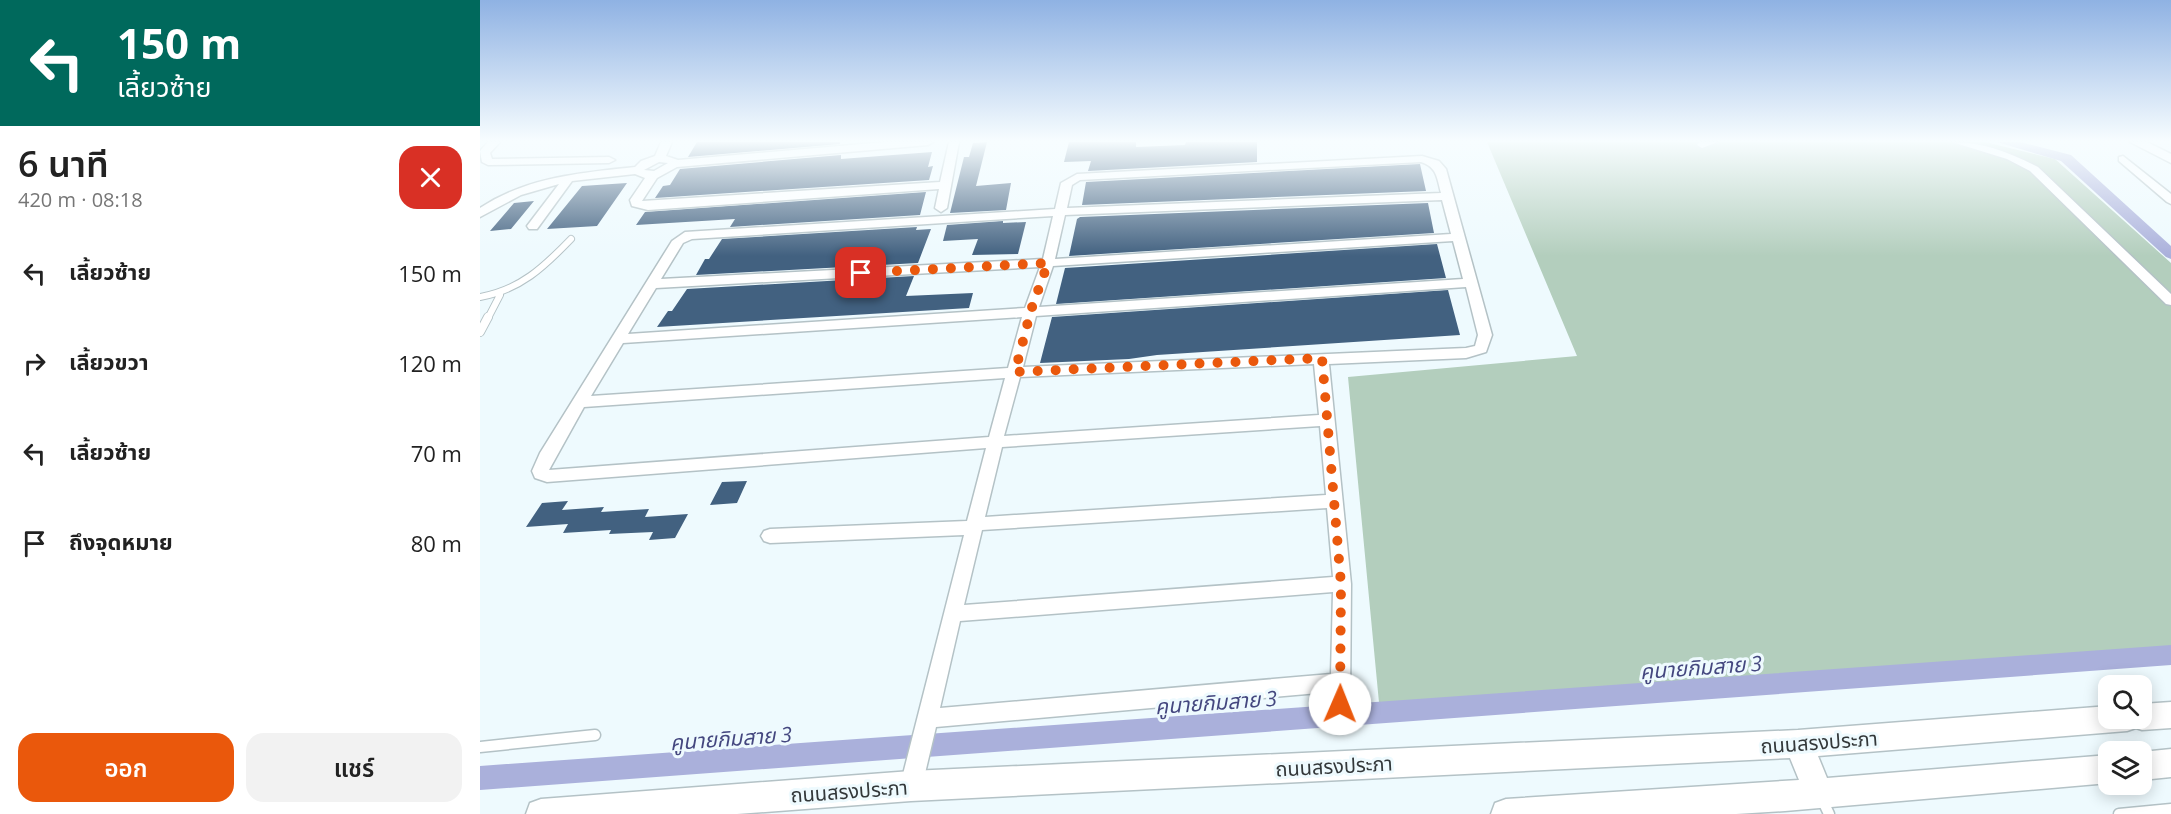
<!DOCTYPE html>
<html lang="th">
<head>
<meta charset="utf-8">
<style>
	body { margin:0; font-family:"Open Sans","Noto Sans Thai",sans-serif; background:#f2f2f2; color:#222; height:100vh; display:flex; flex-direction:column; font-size:22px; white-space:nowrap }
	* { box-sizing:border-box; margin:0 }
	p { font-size:20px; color:#767676 }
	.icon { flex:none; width:33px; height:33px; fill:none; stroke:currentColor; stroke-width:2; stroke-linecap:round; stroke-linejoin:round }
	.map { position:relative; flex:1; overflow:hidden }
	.panel { display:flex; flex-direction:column; background:#fff; width:480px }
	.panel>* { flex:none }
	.hud { background:#00695c; color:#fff; overflow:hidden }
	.controls { position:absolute; left:1618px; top:675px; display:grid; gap:12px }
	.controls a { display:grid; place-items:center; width:54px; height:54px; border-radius:12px; background:#fff; box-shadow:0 3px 15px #0003; font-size:30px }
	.pin { position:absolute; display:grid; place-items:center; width:51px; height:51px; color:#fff; margin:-26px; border-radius:12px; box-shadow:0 3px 9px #0006 }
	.me { position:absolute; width:66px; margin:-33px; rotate:1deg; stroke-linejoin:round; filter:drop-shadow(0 0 4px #0008) }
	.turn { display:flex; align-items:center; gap:21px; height:126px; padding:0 18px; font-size:27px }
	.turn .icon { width:78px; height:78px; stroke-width:2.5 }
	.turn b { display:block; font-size:42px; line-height:51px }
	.round { display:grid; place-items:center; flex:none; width:63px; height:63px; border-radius:18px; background:#f2f2f2 }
	.summary { display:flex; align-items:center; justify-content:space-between; height:102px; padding:0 18px }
	h1 { font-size:36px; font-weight:600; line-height:45px }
	.primary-button { display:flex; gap:12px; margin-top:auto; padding:12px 18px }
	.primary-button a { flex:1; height:69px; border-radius:18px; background:#ea580c; color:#fff; font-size:24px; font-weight:600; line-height:69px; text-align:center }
	.primary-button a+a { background:#f2f2f2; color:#222 }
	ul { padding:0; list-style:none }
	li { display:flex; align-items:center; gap:18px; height:90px; padding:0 18px }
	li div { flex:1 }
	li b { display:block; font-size:22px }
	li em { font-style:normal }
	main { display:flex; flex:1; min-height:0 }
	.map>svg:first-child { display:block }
	.green { fill:#b3cebd }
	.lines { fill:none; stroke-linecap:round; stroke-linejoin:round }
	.canal { fill:#aab0db; fill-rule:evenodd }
	.building { fill:#426180 }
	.service-far2-casing { stroke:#b4c2c6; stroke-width:8 }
	.service-far1-casing { stroke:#b4c2c6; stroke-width:10 }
	.service-casing { stroke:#b4c2c6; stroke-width:13 }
	.minor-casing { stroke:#b4c2c6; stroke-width:3 }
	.tertiary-casing { stroke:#b4c2c6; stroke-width:3 }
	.secondary-casing { stroke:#b4c2c6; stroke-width:3 }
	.service-far2 { stroke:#fff; stroke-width:6 }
	.service-far1 { stroke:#fff; stroke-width:8 }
	.service { stroke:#fff; stroke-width:10 }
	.minor { fill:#fff; fill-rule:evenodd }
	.tertiary { fill:#fff; fill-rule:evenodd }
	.secondary { fill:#fff; fill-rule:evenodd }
	.route { stroke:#ea580c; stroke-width:10; stroke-dasharray:0 18 }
	.labels { text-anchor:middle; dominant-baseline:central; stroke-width:6; stroke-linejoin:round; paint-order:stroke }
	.near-street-label { font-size:20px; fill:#33383a; stroke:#eefafe }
	.near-water-label { font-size:21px; font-style:italic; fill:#44477f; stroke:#eefafe }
</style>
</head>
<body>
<main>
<section class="panel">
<div class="hud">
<div class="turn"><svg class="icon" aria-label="left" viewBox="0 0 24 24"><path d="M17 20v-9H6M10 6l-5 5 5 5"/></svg><div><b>150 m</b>เลี้ยวซ้าย</div></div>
</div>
<div class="summary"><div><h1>6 นาที</h1><p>420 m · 08:18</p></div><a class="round" style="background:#d93025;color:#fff"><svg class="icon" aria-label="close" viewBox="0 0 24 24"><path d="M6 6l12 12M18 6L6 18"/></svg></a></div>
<ul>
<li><svg class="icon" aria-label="left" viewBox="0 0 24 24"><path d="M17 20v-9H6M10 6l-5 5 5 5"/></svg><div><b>เลี้ยวซ้าย</b></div><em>150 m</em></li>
<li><svg class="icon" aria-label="right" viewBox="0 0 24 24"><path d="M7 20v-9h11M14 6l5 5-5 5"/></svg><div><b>เลี้ยวขวา</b></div><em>120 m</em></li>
<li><svg class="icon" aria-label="left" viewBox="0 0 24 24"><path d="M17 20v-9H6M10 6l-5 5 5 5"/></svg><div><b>เลี้ยวซ้าย</b></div><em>70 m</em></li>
<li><svg class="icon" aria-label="arrive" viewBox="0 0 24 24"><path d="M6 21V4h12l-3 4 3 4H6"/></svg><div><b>ถึงจุดหมาย</b></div><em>80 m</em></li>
</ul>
<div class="primary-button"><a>ออก</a><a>แชร์</a></div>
</section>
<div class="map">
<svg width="1691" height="814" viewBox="0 0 1691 814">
	<rect width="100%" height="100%" fill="#eefafe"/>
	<!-- green -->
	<path class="green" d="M1007,142H1505L1575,159L1691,263V655L900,713L868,377L1097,356Z"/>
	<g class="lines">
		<!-- canal -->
		<path class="canal" d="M1517,142H1540L1591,155L1691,246V259L1686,257L1581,161Z
			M1691,645V665L0,790V766Z"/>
	</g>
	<!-- building -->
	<path class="building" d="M217,142H360V144L208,157Z
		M507,142L496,186L531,183L526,210L470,213L484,157H489L493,143Z
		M589,142H656V147L705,145L706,142H777V162L608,171L611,161L584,162Z
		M452,152L448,167L453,166L449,180L175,198L183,186L190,185L200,169L361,155V159Z
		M940,164L946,191L602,205L606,182Z
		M147,183L117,226L67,229L102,186Z
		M446,192L440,215L250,227L255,219L156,225L165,212Z
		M54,201L31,229L10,231L34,203Z
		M948,203L954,233L589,256L597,219L600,217Z
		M523,221V223L546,222L538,254L492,255L498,239L463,241L467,225Z
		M437,227L436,230L451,229L438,263L216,275L225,259H229L242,239Z
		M957,244L966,278L576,304L585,268Z
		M434,276L426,296L493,293L489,308L177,327L188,311H192L207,289Z
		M968,290L980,335L677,355L649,359L560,363L572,317Z
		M267,481L257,503L230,505L242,482Z
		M88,501L82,510L124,507L121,512L169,509L165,517L208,514L195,538L169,540L173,532L129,534L131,530L83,533L88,524L46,527L62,503Z"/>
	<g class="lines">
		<!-- service-far2 casing -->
		<g class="service-far2-casing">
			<path id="service-far2" d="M0,297C40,290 64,267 91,239
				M8,318L20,295"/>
		</g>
		<!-- service-far1 casing -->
		<g class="service-far1-casing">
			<path id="service-far1" d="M0,332L8,317"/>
		</g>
		<!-- service casing -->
		<g class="service-casing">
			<path id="service" d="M0,747L115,735
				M1342,799L1349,814
				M1639,814L1691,809"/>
		</g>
		<!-- minor casing -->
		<g class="minor-casing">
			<path id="minor" d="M8,142H20L10,153L12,159L129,157L135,160L129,163L8,165L2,162L0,151Z
				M181,142H192L186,156L198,160L405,142H453L448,145L197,167L177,178L162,201L460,182L469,142H479L467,208L461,212L455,208L459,189L168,210L152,206L150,200L165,178L155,174L92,181L57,229H49L47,226L79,184L41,195L0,217V208C47,177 100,173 155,167L161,161L175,156ZM179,162L188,163L174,171L164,170Z
				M1238,142L1222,148L1217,145L1219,142Z
				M1472,142C1503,142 1531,153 1558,167L1691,294V305L1686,304L1550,171L1527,159Z
				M942,156L959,161L966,169L1012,335L1006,352L986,358L849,364L871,584L870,704L867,710L860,713L853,710L850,704V692L456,727L442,786L438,793L431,796L424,793L420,786L484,535L290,543L284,541L281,536L284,531L290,529L487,521L506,448L67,482L55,478L52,471L60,453L192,241L205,232L575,209L581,183L597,174ZM941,162C957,167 957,178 961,193L587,208L592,185L600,180ZM962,200L971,234L575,259L585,215ZM573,216L563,259L181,279L203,243L212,239ZM973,241L983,279L559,307L573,266ZM560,267L545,308L148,334L176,288ZM986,287L998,335L995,346L986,348L543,367L556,316ZM542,317L528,368L111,396L143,343ZM834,364L839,415L524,436L540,377ZM525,378L509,437L69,470L104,407ZM840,426L846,495L505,517L522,447ZM847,508L853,577L484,605L502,530ZM853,592L851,674L460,708L480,621Z
				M1643,156L1691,194V204L1687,202L1639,161V157Z"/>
		</g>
		<!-- tertiary casing -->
		<g class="tertiary-casing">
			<path id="tertiary" d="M1650,142H1667L1691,154V163Z"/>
		</g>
		<!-- secondary casing -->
		<g class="secondary-casing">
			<path id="secondary" d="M1691,702V728L1662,730L1656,728L1647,731L1338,756L1347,778L1629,755V783L1305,811L1256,814H1011L1015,803L1026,799L1319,780L1310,758L431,801L257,814H46L50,803L61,799L431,771L1318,730L1629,706V718H1662V704Z
				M1691,749V777L1662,780V752Z"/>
		</g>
		<!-- service-far2 -->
		<use href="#service-far2" class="service-far2"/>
		<!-- service-far1 -->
		<use href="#service-far1" class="service-far1"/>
		<!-- service -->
		<use href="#service" class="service"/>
		<!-- minor -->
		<use href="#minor" class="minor"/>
		<!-- tertiary -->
		<use href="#tertiary" class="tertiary"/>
		<!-- secondary -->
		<use href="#secondary" class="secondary"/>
	</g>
	<!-- sky -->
	<linearGradient id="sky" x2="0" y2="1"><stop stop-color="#8fb2e3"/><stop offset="0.55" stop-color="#f7fdff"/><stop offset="1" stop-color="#f7fdff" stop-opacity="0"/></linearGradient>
	<rect width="1691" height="256" fill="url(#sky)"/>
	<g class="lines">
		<!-- route -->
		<path class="route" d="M381,273L568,263L551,310L535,372L842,358L861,584L860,704"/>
	</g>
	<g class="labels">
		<!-- near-street labels -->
		<g class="near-street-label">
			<text transform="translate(1339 742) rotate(-4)">ถนนสรงประภา</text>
			<text transform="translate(854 766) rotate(-3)">ถนนสรงประภา</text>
			<text transform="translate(369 791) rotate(-4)">ถนนสรงประภา</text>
		</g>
		<!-- near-water labels -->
		<g class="near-water-label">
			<text transform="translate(1221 667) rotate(-4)">คูนายกิมสาย 3</text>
			<text transform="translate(736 702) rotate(-4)">คูนายกิมสาย 3</text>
			<text transform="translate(251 738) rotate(-4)">คูนายกิมสาย 3</text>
		</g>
	</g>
</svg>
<div class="controls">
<a><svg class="icon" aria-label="search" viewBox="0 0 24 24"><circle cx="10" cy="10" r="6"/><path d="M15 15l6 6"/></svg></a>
<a><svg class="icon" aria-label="layers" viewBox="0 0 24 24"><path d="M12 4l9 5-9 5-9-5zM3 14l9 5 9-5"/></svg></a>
</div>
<div class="pin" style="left:381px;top:273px;background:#d93025"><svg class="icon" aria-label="arrive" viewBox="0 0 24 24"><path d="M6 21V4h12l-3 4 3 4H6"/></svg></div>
<svg class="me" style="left:860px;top:704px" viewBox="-20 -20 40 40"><circle r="19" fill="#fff"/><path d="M0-13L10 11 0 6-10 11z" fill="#ea580c"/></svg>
</div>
</main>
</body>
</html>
